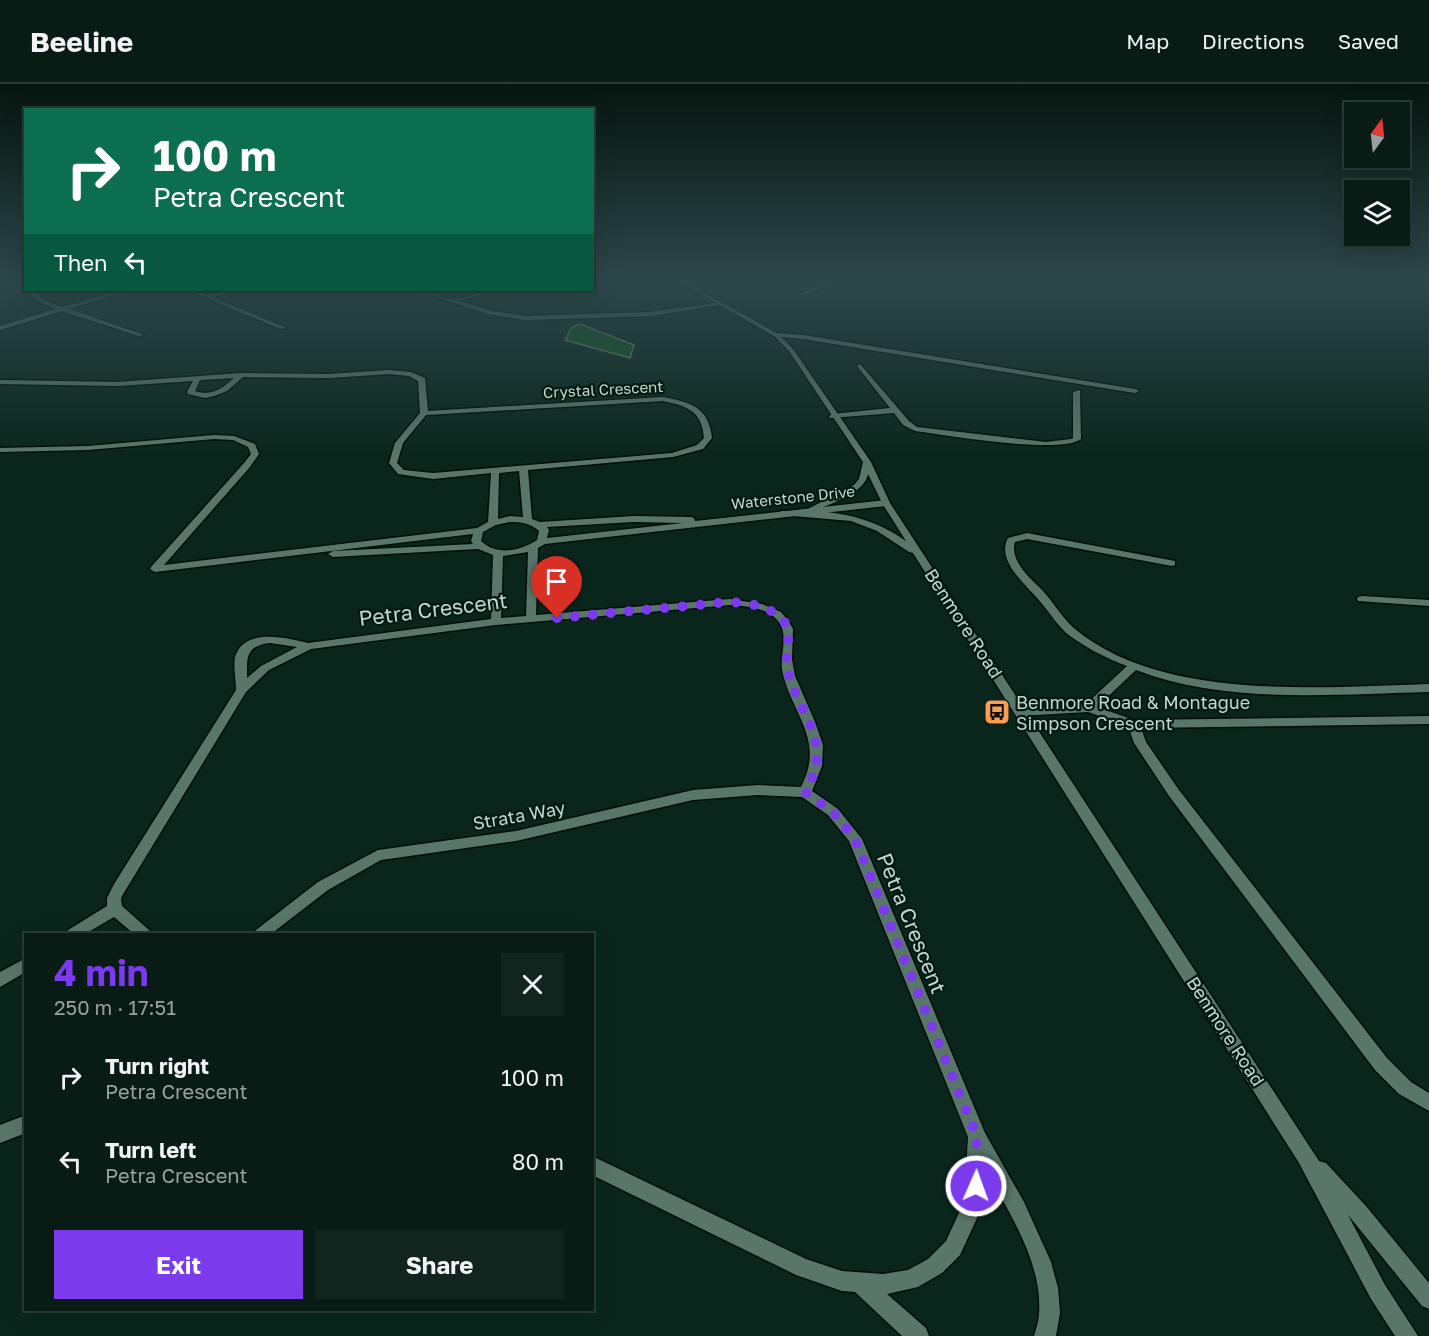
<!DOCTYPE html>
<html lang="en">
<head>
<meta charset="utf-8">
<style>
	body { margin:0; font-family:"Golos Text",sans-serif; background:#11251e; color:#f1f3f6; height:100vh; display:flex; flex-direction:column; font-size:22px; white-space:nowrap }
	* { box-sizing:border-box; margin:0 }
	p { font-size:20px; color:#98a1a0 }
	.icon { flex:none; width:33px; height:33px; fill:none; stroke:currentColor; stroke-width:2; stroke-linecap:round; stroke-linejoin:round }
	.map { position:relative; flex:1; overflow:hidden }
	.sheet { position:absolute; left:24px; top:849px; width:570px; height:378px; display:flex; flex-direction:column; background:#081c15; border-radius:0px; box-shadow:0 6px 24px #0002,0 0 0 2px #293a34 }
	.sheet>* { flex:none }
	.hud { position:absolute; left:24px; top:24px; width:570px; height:183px; border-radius:0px; box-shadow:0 6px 24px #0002,0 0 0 2px #293a34; background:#0b6e4f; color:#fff; overflow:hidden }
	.needle { width:39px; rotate:15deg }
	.tools { position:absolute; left:1344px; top:18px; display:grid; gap:12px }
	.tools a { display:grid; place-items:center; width:66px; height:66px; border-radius:0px; background:#081c15; box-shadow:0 6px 24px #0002,0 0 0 2px #293a34; font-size:30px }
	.pin { position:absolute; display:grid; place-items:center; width:51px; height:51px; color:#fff; margin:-62px -26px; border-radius:50% 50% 50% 0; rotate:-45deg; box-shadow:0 0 6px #0007 }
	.pin .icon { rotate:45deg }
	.me { position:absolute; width:66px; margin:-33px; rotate:2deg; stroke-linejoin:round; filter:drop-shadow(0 0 4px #0008) }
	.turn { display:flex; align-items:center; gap:21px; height:126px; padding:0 30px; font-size:27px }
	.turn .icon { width:78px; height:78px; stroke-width:2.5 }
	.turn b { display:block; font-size:42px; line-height:51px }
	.then { display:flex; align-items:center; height:57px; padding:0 30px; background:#0003; gap:12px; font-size:22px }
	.round { display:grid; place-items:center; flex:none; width:63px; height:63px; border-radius:0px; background:#11251e }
	.summary { display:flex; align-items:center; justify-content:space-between; height:102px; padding:0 30px }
	h1 { font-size:36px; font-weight:700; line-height:45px; color:#7c3aed }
	.cta { display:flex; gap:12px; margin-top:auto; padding:12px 30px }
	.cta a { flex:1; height:69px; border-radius:0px; background:#7c3aed; color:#fff; font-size:24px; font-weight:700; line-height:69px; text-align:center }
	.cta a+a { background:#11251e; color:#f1f3f6 }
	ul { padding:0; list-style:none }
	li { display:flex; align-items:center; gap:18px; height:84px; padding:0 30px }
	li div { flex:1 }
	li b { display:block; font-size:22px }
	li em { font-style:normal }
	header { display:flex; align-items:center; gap:36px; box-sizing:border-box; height:84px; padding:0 30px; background:#081c15; border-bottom:2px solid #293a34 }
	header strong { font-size:28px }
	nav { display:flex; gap:33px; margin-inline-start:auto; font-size:21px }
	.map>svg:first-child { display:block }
	.building { fill:#0f571c; stroke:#708570; stroke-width:1.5 }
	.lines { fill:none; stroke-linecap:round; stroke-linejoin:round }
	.minor-casing { stroke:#000f07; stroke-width:3 }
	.tertiary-casing { stroke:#000f07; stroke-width:3 }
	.minor { fill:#59766a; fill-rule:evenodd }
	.tertiary { fill:#59766a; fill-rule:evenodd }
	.route { stroke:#7c3aed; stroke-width:10; stroke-dasharray:0 18 }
	.labels { text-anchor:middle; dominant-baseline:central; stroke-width:4.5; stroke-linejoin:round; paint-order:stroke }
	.far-street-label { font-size:15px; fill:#c7d7d0; stroke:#021c13 }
	.street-label { font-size:18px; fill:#c7d7d0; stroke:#021c13 }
	.poi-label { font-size:18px; fill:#c7d7d0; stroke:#021c13; text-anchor:start }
	.near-street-label { font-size:21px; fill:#c7d7d0; stroke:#021c13 }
</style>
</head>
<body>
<header>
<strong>Beeline</strong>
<nav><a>Map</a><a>Directions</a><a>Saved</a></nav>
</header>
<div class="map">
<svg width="1429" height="1252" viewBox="0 0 1429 1252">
	<rect width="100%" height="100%" fill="#0a261c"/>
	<!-- building -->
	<path class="building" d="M580,240L634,261L630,274L565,256L572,243Z"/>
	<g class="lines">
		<!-- minor casing -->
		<g class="minor-casing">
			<path id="minor" d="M22,197H26V199L23,198Z
				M833,197H840L804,211L799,210Z
				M28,206H34L41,215L62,223L123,206H130L69,225L144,251L139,252L62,227L0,246V242L56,225L37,217Z
				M187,206H194L206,211L239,206L238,207L212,213L286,244L281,245Z
				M415,206C428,205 439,215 452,215C466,215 480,206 495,206L459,217L491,227L526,232L651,228L722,218L725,220L651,232L526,236L488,230Z
				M776,249L803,251L1135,305L1139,307L1135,309L803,255L774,252V250Z
				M860,280L909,337L917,343L1046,358L1071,355L1073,354V308L1080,306L1081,355C1061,371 945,351 915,347L903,341L894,329L830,334L829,332L833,330L890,324L857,282Z
				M389,286L411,288L425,294L428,327L663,313C690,318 709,323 712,354L703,365L673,373L528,386L532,435L540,438L634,432L691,433L694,434L695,437L886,416L890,419L886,422L545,460L538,464L536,531L730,515L762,520L781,528L789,538L793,545L792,575L795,592L815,638L823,661L822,682L812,707L838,725L862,755L985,1049L1024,1118L1051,1178L1058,1204L1060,1229L1056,1252H1034C1036,1245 1039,1237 1039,1229C1043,1180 1008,1126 985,1085L984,1119L960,1171L942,1189L918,1203L887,1210L926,1244L929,1252H902L855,1208L842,1207L796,1191L592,1091V1072L806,1175L842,1187L883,1190L908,1186L928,1175L946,1157L964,1118L968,1053L849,757L828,731L802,713L758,711L693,716L516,757L381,776L328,806L271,850H253L256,846L318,798L378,766L516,747L693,706L758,701L801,703C826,655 791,630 782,586C780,571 788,553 780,540C771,524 746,522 730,521L496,541L311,565L269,586L246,608L125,807L121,814L122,822L149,846L151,850H134L114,833L85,850H66L68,846L107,822V814L114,800L236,606C236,596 233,582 235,573C244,543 287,554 308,559L491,535L493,471L478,465L333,473L328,470L333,467L473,460L471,457L473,450L155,488L150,485L151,483L244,379L251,370L248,363L233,356L214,355L88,366L0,368V364L88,362L214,351L234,352L255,360L259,370L250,383L164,481L477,444L488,438L491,389L433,395L398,390L389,379L395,359L420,329L418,297L409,292L389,290L329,294L243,293L227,307L214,312L205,314L188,310L187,308L193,297L118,302L0,300V296L118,298L241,289L329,290ZM234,294C223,304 211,313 195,307L200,296ZM663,317C687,322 702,327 704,354L697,361L672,369L433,389L404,386L397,379L403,359L426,331ZM519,387L523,433L510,432L498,435L499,389ZM510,438C521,438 530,439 539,447L537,456C520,467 497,472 481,457L483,448L496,441ZM634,438L683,439L547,454L549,446L547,443ZM528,468L526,532L501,534L503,472ZM270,559L297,563L261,582L247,594C247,574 245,562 270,559Z
				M1027,449L1175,477V481L1172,482L1027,455L1015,458C1009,477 1031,495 1043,507C1054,519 1063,535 1075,545C1163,618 1322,603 1429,600V608C1335,610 1225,621 1136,586L1097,623L1134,636L1429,632V640L1141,644L1146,658L1179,706L1387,974L1411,998L1429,1009V1027L1399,1010L1375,986L1169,712L1134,659L1128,642L1088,628L1019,632L1017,629L1023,625L1086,620L1127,582C1107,575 1087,564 1070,552C1058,543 1051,530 1042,520C1029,503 995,478 1008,454Z
				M1362,512L1429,516V522L1358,517L1357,515L1358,513Z
				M26,874V888L0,903V888Z
				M26,1031V1049L0,1059V1041Z"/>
		</g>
		<!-- tertiary casing -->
		<g class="tertiary-casing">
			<path id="tertiary" d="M678,197H684L778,250L793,265L871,378L890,419L1319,1077L1326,1079L1366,1122L1429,1199V1225L1422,1222L1348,1131L1385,1201L1418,1252H1395L1371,1215L1299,1079L913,469L909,468L877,447L851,437L781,431V427H804L854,401L859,395L863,378L789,267L774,252ZM868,390L882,419L906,457C878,437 848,429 814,427C830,420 865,409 868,390Z"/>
		</g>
		<!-- minor -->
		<use href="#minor" class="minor"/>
		<!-- tertiary -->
		<use href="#tertiary" class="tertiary"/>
	</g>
	<!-- sky -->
	<linearGradient id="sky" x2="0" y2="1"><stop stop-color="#06150f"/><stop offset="0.53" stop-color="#2d474b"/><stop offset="1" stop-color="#2d474b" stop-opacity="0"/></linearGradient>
	<rect width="1429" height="372" fill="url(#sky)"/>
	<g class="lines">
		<!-- route -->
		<path class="route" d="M557,534L730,518C747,519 770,522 782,535C794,547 785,566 787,580C790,611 818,640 817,673C817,685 811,697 805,708L833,728L855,755L977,1053L976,1102"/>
	</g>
	<!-- icons -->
	<defs>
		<g id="bus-square" transform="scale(1.35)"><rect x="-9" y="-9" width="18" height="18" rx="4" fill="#fc9d54" stroke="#021c13"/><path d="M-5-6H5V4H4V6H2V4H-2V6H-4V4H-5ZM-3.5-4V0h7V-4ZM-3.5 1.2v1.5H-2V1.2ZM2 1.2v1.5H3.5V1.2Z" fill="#111"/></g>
	</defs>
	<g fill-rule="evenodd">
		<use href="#bus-square" x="997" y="628"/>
	</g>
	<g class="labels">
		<!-- far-street labels -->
		<g class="far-street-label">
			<text transform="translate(603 305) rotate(-3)">Crystal Crescent</text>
			<text transform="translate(793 413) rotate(-6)">Waterstone Drive</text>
		</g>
		<!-- street labels -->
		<g class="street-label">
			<text transform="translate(964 539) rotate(57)">Benmore Road</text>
			<text transform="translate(519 731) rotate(-10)">Strata Way</text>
			<text transform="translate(1226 947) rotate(57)">Benmore Road</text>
		</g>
		<!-- poi labels -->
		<g class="poi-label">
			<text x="1016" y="618">Benmore Road &amp; Montague<tspan x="1016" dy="21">Simpson Crescent</tspan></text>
		</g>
		<!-- near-street labels -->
		<g class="near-street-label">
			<text transform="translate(433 525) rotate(-7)">Petra Crescent</text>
			<text transform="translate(912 839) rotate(68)">Petra Crescent</text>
		</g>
	</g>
</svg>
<div class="tools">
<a><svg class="needle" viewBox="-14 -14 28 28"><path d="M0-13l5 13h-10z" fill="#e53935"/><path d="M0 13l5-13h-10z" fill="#98a1a0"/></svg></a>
<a><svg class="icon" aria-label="layers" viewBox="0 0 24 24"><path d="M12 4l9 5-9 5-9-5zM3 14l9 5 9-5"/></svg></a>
</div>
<div class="pin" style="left:557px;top:534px;background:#d93025"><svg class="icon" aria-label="arrive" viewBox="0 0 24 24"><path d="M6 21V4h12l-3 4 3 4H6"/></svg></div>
<svg class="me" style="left:976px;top:1102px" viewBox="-20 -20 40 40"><circle r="17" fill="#7c3aed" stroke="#fff" stroke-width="3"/><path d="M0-11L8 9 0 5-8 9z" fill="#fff"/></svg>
<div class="hud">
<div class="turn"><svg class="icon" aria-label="right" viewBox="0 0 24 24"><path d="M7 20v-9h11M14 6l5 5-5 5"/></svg><div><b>100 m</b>Petra Crescent</div></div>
<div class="then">Then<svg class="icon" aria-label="left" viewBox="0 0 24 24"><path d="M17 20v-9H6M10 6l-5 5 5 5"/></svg></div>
</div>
<section class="sheet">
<div class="summary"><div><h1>4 min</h1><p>250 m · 17:51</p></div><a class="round"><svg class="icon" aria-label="close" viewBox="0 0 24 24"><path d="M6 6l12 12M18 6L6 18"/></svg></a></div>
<ul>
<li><svg class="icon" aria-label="right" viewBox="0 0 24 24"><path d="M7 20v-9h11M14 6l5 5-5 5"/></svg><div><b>Turn right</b><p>Petra Crescent</p></div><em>100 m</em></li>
<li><svg class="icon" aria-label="left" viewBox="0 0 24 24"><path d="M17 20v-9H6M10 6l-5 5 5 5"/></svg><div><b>Turn left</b><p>Petra Crescent</p></div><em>80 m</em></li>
</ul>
<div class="cta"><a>Exit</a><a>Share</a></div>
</section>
</div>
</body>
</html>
